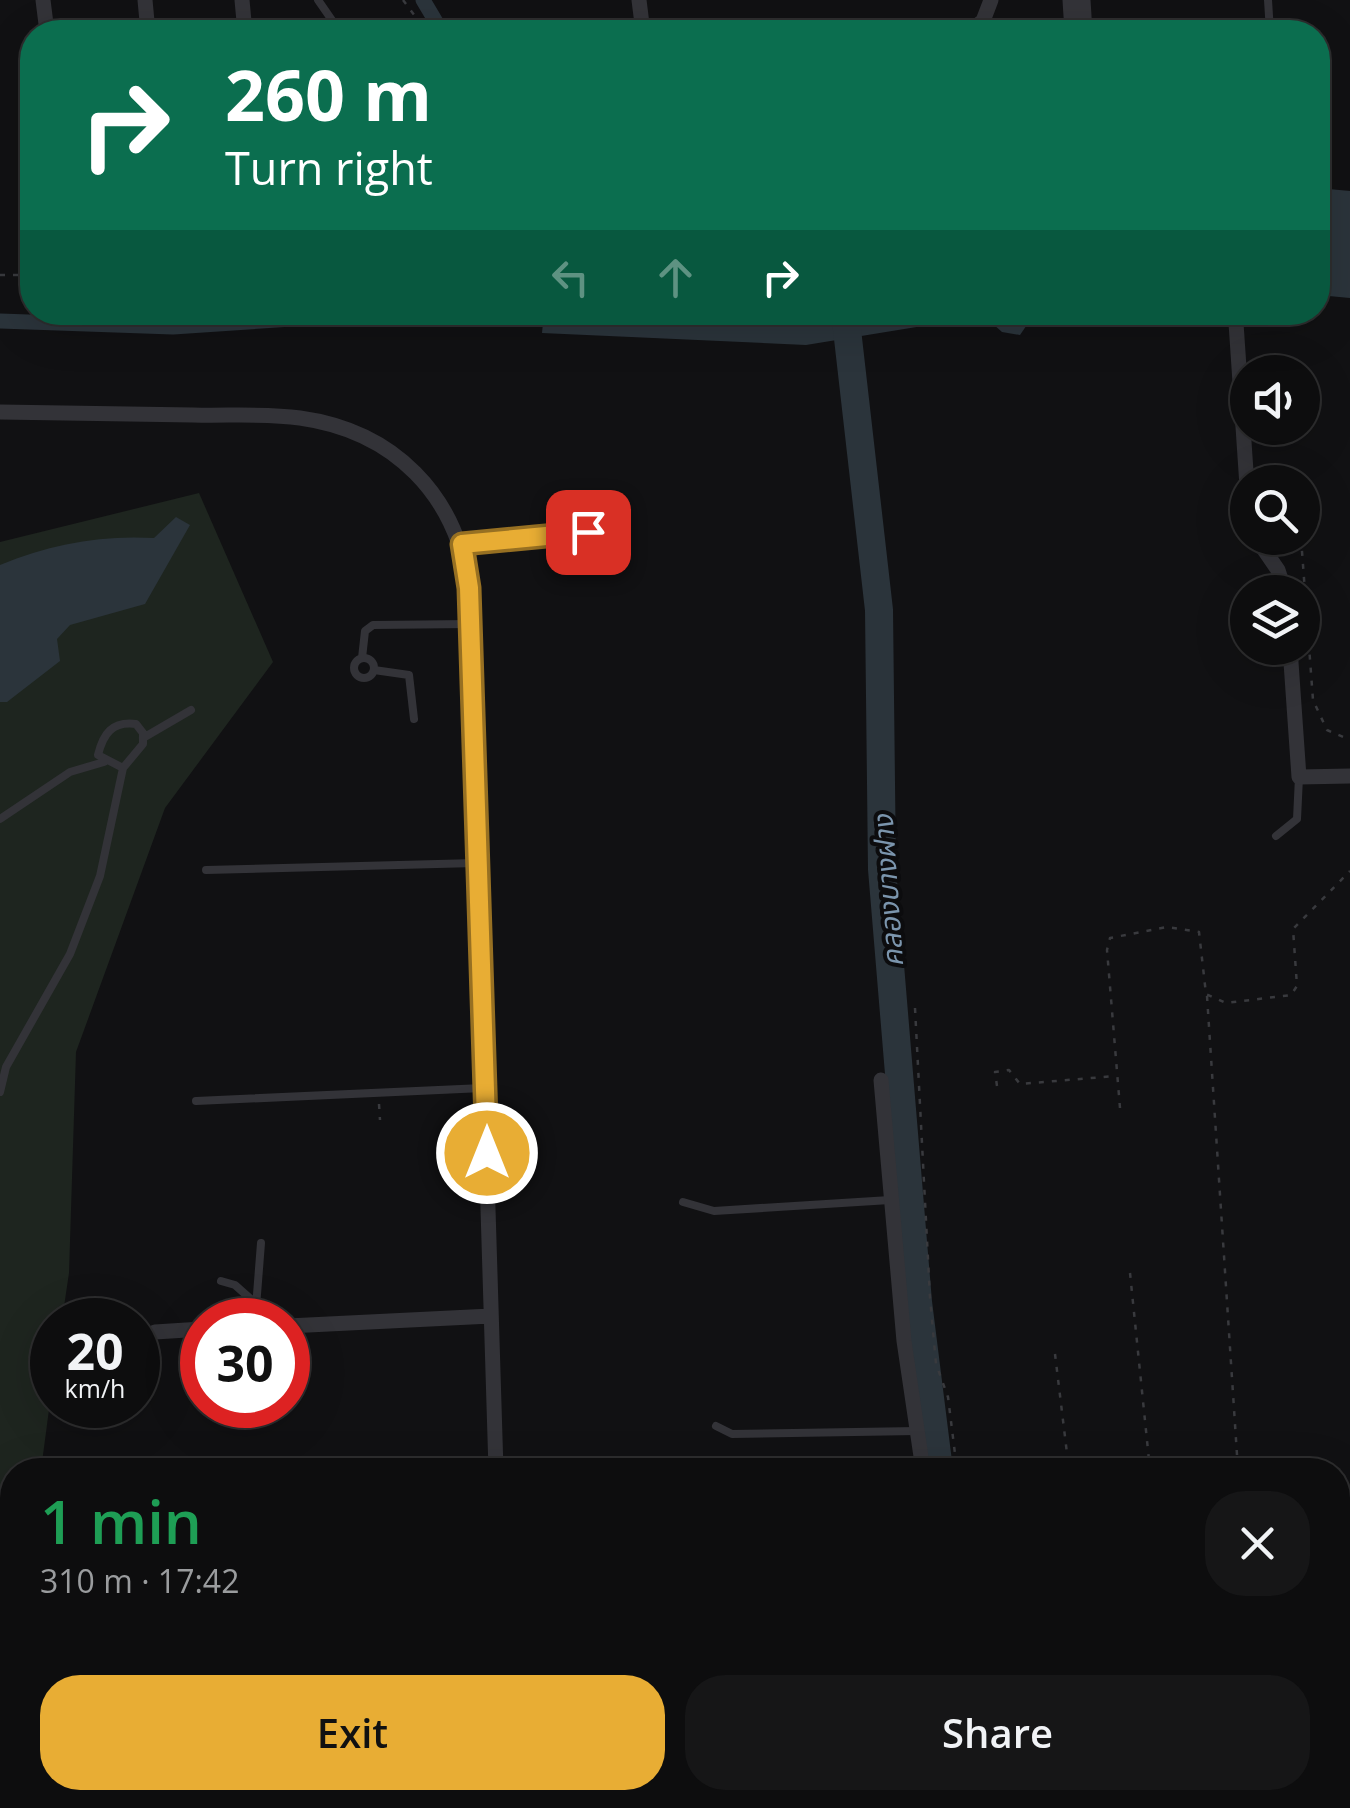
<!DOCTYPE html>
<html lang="en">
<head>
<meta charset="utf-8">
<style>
	body { margin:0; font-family:"Open Sans","Noto Sans Thai",sans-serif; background:#161617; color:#f1f3f6; height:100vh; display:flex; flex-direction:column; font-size:38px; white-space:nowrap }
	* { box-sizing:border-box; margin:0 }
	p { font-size:32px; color:#9a9c9e }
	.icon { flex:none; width:55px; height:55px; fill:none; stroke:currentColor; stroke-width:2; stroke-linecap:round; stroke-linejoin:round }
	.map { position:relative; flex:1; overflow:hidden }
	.drawer { position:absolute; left:0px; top:1458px; width:1350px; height:352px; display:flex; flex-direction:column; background:#0d0d0e; border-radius:40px 40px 0 0; box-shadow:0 10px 40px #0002,0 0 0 2px #2d2d2e }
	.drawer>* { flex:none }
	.banner { position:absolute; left:20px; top:20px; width:1310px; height:305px; border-radius:40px; box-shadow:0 10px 40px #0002,0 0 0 2px #2d2d2e; background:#0b6e4f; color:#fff; overflow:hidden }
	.fabs { position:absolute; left:1230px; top:355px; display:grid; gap:20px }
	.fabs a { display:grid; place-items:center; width:90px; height:90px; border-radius:50%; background:#0d0d0e; box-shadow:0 10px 40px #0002,0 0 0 2px #2d2d2e; font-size:50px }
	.speed { position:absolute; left:30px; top:1298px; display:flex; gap:20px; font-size:50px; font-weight:700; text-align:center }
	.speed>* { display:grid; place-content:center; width:130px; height:130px; border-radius:50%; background:#0d0d0e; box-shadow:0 10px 40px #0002,0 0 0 2px #2d2d2e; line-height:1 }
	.speed small { font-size:25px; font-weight:400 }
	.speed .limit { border:15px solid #d22; background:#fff; color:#111 }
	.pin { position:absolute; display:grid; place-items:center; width:85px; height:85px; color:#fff; margin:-42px; border-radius:20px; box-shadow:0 5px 15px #0006 }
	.me { position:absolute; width:110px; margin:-55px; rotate:0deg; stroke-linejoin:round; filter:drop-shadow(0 0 8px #0008) }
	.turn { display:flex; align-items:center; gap:35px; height:210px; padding:0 40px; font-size:45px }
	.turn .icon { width:130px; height:130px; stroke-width:2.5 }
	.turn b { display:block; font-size:70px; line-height:85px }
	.lanes { display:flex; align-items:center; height:95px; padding:0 40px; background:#0003; justify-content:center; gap:50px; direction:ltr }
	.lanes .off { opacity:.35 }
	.round { display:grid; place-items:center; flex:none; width:105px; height:105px; border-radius:40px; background:#161617 }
	.head { display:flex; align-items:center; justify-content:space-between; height:170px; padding:0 40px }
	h1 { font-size:60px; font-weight:600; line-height:75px; color:#1e9e55 }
	.primary-button { display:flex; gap:20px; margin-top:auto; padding:20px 40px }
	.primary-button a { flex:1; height:115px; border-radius:40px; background:#e8ad34; color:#111; font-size:40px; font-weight:600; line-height:115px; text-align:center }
	.primary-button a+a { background:#161617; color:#f1f3f6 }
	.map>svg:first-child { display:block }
	.green { fill:#1e251f }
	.water { fill:#2b343b }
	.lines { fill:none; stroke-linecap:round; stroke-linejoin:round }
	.canal { stroke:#2b343b; stroke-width:15 }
	.river { stroke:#2b343b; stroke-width:28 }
	.path { stroke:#393a3e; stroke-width:2.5; stroke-dasharray:5 8; stroke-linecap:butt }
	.service { stroke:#333338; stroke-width:8 }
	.minor { stroke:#333338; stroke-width:15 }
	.route-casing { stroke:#977022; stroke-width:25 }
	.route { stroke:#e8ad34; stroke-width:18 }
	.labels { text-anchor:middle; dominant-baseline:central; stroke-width:8; stroke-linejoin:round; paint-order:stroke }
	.water-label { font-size:28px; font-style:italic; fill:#7b95ad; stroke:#0c0c0e }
</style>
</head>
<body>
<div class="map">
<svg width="1350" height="1808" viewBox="0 0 1350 1808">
	<rect width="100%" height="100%" fill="#111113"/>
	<!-- green -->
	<path class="green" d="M199,493L273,662L165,808L76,1052L69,1273L62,1320H52V1387L41,1470H12V1538L0,1563V542Z"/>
	<!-- water -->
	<path class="water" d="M1318,188L1350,191V298L1318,295Z
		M544,312H1035V313L1020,335L1002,332L984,316L806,345L542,333Z
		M176,517L190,525L145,604L70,625L57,639L60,661L7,702H0V565C51,544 99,535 154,538Z"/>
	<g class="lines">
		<!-- canal -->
		<path class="canal" d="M423,0L442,32
			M0,321L173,327L398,312"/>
		<!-- river -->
		<path class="river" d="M845,312L879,610L882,869L918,1302L939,1470
			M985,1798L987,1808"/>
		<!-- path -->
		<path class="path" d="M403,0L427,32
			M0,275H32
			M1296,478V482
			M1301,538L1313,700L1327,730L1350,740
			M1207,996L1238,1470
			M915,1008L930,1298L936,1364L948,1397L957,1470
			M997,1086L995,1072L1009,1070L1020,1084L1116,1076
			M379,1104L380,1120
			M1120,1108L1107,950L1110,938L1167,927L1199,932L1206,994L1226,1003L1291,995L1297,986L1293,929L1350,871
			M1130,1273L1150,1470
			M1055,1354L1069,1470
			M1000,1798L1002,1808
			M1095,1798L1096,1808
			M1181,1798L1182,1808
			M1263,1798V1808"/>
		<!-- service -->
		<path class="service" d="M318,0L336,26
			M1268,0L1270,32
			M461,544L588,532
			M354 668a10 10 0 1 1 20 0a10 10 0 1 1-20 0Z
			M362,658L365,631L373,625L470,624
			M374,670L409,675L414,719
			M143,738L191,710
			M0,819L70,772L104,762
			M1276,836L1297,819L1299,777
			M206,870L476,863
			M0,1092L6,1067L70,954L100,876L123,768L143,744V733L136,724C112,721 103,734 98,755L123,768
			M196,1101L483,1088
			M683,1202L714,1211L890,1200
			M221,1281L235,1285L253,1301
			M255,1320L261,1243
			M288,1376L296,1371L297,1325
			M716,1426L732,1434L917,1431"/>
		<!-- minor -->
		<path class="minor" d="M43,0L47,32
			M145,0L148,32
			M242,0L245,32
			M639,0L643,32
			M1070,0L1072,32
			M1083,0L1085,32
			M968,32L983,21L991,0
			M1236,323L1248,501
			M0,412C64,413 128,414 193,415C228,416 265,413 300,418C394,431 457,495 469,588L496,1470
			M1256,538L1278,570L1285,592
			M1290,648L1299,777L1350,776
			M881,1080L904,1341L923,1470
			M288,1326L491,1316
			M155,1332L202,1329
			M39,1798H201
			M290,1798V1808
			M499,1798L500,1808
			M964,1798L965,1808"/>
	</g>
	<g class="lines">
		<!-- route casing -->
		<g class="route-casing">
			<path id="route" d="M487,1153L469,588L462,544L588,532"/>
		</g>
		<!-- route -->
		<use href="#route" class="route"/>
	</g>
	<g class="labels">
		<!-- water labels -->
		<g class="water-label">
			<text transform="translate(887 891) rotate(-94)">คลองบางฝาง</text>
		</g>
	</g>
</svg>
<div class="fabs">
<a><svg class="icon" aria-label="sound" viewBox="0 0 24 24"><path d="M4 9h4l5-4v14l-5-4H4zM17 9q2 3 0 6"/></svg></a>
<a><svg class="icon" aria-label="search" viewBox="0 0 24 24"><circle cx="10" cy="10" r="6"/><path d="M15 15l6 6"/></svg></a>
<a><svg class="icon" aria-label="layers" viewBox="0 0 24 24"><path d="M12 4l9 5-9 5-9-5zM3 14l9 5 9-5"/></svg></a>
</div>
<div class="speed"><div>20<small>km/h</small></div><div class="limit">30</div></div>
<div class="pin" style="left:588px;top:532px;background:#d93025"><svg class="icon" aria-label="arrive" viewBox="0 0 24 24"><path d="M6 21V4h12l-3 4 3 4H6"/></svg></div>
<svg class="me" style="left:487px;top:1153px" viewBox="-20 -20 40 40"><circle r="17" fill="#e8ad34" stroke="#fff" stroke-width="3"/><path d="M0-11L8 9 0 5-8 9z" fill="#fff"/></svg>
<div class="banner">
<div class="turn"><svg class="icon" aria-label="right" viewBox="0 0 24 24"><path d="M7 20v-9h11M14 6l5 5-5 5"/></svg><div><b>260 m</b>Turn right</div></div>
<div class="lanes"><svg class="icon off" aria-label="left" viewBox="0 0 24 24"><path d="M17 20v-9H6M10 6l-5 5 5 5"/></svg><svg class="icon off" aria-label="ahead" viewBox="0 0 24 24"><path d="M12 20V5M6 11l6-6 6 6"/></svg><svg class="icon" aria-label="right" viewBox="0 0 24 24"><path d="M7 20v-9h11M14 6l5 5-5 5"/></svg></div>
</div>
<section class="drawer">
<div class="head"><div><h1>1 min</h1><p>310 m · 17:42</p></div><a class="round"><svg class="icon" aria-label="close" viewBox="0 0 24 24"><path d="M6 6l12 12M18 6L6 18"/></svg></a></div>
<div class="primary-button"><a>Exit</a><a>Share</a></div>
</section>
</div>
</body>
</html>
